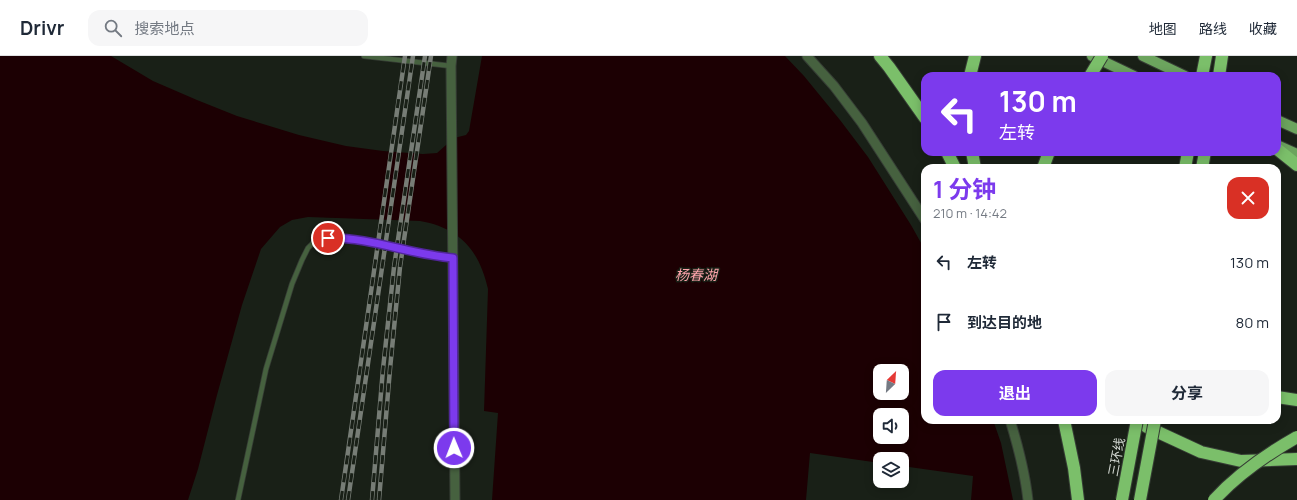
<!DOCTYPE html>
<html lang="zh">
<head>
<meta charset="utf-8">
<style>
	body { margin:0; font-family:Manrope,"Noto Sans SC",sans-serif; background:#f6f6f7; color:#1f2937; height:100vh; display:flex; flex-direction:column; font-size:15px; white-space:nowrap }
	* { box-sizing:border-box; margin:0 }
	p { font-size:13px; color:#747a83 }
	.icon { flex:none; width:22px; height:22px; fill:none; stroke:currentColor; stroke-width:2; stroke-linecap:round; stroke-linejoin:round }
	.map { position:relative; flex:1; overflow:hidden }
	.panel { position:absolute; left:921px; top:108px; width:360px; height:260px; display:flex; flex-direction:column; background:#fff; border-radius:12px; box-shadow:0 2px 10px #0003 }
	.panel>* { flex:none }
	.top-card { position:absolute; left:921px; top:16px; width:360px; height:84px; border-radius:12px; box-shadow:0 2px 10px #0003; background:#7c3aed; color:#fff; overflow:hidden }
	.needle { width:26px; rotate:25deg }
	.controls { position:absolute; left:873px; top:308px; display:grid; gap:8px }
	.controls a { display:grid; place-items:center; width:36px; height:36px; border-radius:8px; background:#fff; box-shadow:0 2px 10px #0003; font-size:20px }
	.pin { position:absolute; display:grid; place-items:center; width:34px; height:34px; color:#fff; margin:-17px; border:2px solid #fff; border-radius:50%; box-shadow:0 1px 4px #0007 }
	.me { position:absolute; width:44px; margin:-22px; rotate:359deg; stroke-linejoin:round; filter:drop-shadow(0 0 3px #0008) }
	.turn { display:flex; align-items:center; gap:14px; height:84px; padding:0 12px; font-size:18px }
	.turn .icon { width:52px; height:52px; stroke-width:2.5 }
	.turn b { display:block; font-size:28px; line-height:34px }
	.round { display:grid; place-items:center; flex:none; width:42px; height:42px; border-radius:12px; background:#f6f6f7 }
	.summary { display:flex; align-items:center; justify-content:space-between; height:68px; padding:0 12px }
	h1 { font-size:24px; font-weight:700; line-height:30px; color:#7c3aed }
	.button { display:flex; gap:8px; margin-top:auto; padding:8px 12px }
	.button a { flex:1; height:46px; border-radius:12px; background:#7c3aed; color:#fff; font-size:16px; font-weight:700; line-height:46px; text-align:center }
	.button a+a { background:#f6f6f7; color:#1f2937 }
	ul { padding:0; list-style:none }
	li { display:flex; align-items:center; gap:12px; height:60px; padding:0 12px }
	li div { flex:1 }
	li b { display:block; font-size:15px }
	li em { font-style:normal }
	header { display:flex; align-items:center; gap:24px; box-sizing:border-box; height:56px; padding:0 20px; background:#fff; border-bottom:1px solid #e0e1e3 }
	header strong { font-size:19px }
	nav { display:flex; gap:22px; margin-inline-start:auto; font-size:14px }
	.search { width:280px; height:36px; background:#f6f6f7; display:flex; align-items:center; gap:10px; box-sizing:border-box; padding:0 14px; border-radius:12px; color:#747a83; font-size:15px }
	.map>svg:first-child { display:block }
	.water { fill:#1c0003; fill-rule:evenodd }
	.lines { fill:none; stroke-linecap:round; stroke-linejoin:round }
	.lane-casing { stroke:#363d35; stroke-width:6 }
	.street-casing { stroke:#363d35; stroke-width:11 }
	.primary-casing { stroke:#363d35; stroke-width:12 }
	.highway-casing { stroke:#363d35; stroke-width:14 }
	.lane { stroke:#46613f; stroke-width:4.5 }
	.street { stroke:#46613f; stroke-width:9 }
	.primary { stroke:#6ca45e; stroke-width:10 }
	.highway { stroke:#7bbf6a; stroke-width:12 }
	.rail-casing { stroke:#777d76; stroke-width:4.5 }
	.rail { stroke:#192017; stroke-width:3; stroke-dasharray:9; stroke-linecap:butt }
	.highway-bridge-casing { stroke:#363d35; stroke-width:14; stroke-linecap:butt }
	.highway-bridge { stroke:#7bbf6a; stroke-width:12 }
	.route-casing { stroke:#51269a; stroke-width:10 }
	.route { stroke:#7c3aed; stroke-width:7 }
	.labels { text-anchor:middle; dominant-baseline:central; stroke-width:3; stroke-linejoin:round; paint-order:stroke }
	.street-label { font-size:13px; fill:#d1d6d0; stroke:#192017 }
	.water-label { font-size:14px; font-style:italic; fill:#fda4ab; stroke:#192017 }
</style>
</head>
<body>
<header>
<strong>Drivr</strong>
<div class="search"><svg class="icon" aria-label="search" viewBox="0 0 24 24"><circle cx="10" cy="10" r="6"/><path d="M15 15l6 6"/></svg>搜索地点</div>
<nav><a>地图</a><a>路线</a><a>收藏</a></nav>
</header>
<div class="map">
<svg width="1297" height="444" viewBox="0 0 1297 444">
	<rect width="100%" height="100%" fill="#192017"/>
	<!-- water -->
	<path class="water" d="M0,0H111L153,25L197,44L237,60L299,79L346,90L383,95L423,98L437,97L454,82L466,79L469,75L482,0H785L804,20L840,64L868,101L911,169L925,194V364H993L1001,387L1013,444H971L973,420L902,410V403H880V407L810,397L806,444H492L498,357L484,355L488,233C479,194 460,172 420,165L308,161L292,164L280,171L261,193L242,249L217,339L198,413L188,444H0ZM880,315H902V337H880ZM880,359H902V381H880Z"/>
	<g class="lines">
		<!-- lane casing -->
		<g class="lane-casing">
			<path id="lane" d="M364,0L451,10
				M238,444L266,313L292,228L302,204L308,192L315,185L320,183L328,182H345L359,183L438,201L453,202"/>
		</g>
		<!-- street casing -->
		<g class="street-casing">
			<path id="street" d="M452,0L451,10L455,444
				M807,0L834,30L862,67L925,164
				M1010,364C1018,390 1025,417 1028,444"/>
		</g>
		<!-- primary casing -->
		<g class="primary-casing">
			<path id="primary" d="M1092,0L1134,20
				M1143,0L1185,20
				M1277,64L1297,73
				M1277,89L1297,98"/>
		</g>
		<!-- highway casing -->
		<g class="highway-casing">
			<path id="highway" d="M880,0L889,11L925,62
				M970,20L975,0
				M1202,20L1206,0
				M1219,20L1222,0
				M1277,93L1297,109
				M947,96L955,112
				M972,96L975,112
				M1043,112L1049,96
				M1185,112L1188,96
				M1202,112L1205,96
				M1277,341L1297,344
				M1064,364L1074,412L1078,444
				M1136,364L1147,371L1201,396L1241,405L1297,403"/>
		</g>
		<!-- lane -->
		<use href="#lane" class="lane"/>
		<!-- street -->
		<use href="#street" class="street"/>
		<!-- primary -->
		<use href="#primary" class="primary"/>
		<!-- highway -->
		<use href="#highway" class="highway"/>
		<!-- rail casing -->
		<g class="rail-casing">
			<path id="rail" d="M341,444C363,296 383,148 405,0
				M348,444L413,0
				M372,444L383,313L394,211L425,0
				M379,444L390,313L400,211L431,0"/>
		</g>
		<!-- rail -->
		<use href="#rail" class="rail"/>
		<!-- highway-bridge casing -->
		<g class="highway-bridge-casing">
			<path id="highway-bridge" d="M1090,20L1102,0
				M1122,444L1137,364
				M1140,444L1155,364
				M1214,444C1237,419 1267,398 1297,381"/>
		</g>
		<!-- highway-bridge -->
		<use href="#highway-bridge" class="highway-bridge"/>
	</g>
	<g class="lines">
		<!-- route casing -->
		<g class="route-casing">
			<path id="route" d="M328,182C371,181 411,199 453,202L454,392"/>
		</g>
		<!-- route -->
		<use href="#route" class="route"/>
	</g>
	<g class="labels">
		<!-- street labels -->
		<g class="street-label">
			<text transform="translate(1116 401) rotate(-79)">三环线</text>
		</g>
		<!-- water labels -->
		<g class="water-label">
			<text x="696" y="218">杨春湖</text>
		</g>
	</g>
</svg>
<div class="controls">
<a><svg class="needle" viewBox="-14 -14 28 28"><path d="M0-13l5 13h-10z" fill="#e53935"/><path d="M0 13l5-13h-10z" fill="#747a83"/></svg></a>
<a><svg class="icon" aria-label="sound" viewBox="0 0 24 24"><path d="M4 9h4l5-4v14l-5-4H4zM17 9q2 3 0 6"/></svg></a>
<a><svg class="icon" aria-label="layers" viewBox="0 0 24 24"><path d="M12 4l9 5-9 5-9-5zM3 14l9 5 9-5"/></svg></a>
</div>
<div class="pin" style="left:328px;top:182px;background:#d93025"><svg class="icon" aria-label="arrive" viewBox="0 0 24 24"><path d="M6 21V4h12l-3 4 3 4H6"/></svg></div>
<svg class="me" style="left:454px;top:392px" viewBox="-20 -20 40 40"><circle r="17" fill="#7c3aed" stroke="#fff" stroke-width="3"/><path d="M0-11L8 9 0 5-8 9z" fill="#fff"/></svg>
<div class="top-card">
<div class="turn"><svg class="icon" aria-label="left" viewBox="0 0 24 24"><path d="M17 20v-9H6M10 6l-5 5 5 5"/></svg><div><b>130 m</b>左转</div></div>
</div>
<section class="panel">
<div class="summary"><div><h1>1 分钟</h1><p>210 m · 14:42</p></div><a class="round" style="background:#d93025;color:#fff"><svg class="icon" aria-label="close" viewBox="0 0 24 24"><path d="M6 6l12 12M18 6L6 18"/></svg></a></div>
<ul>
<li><svg class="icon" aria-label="left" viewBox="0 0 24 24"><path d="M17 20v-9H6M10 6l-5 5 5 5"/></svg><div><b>左转</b></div><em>130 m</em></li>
<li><svg class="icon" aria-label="arrive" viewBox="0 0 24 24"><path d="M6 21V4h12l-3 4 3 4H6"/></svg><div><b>到达目的地</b></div><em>80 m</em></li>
</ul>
<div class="button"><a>退出</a><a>分享</a></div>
</section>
</div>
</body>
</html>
